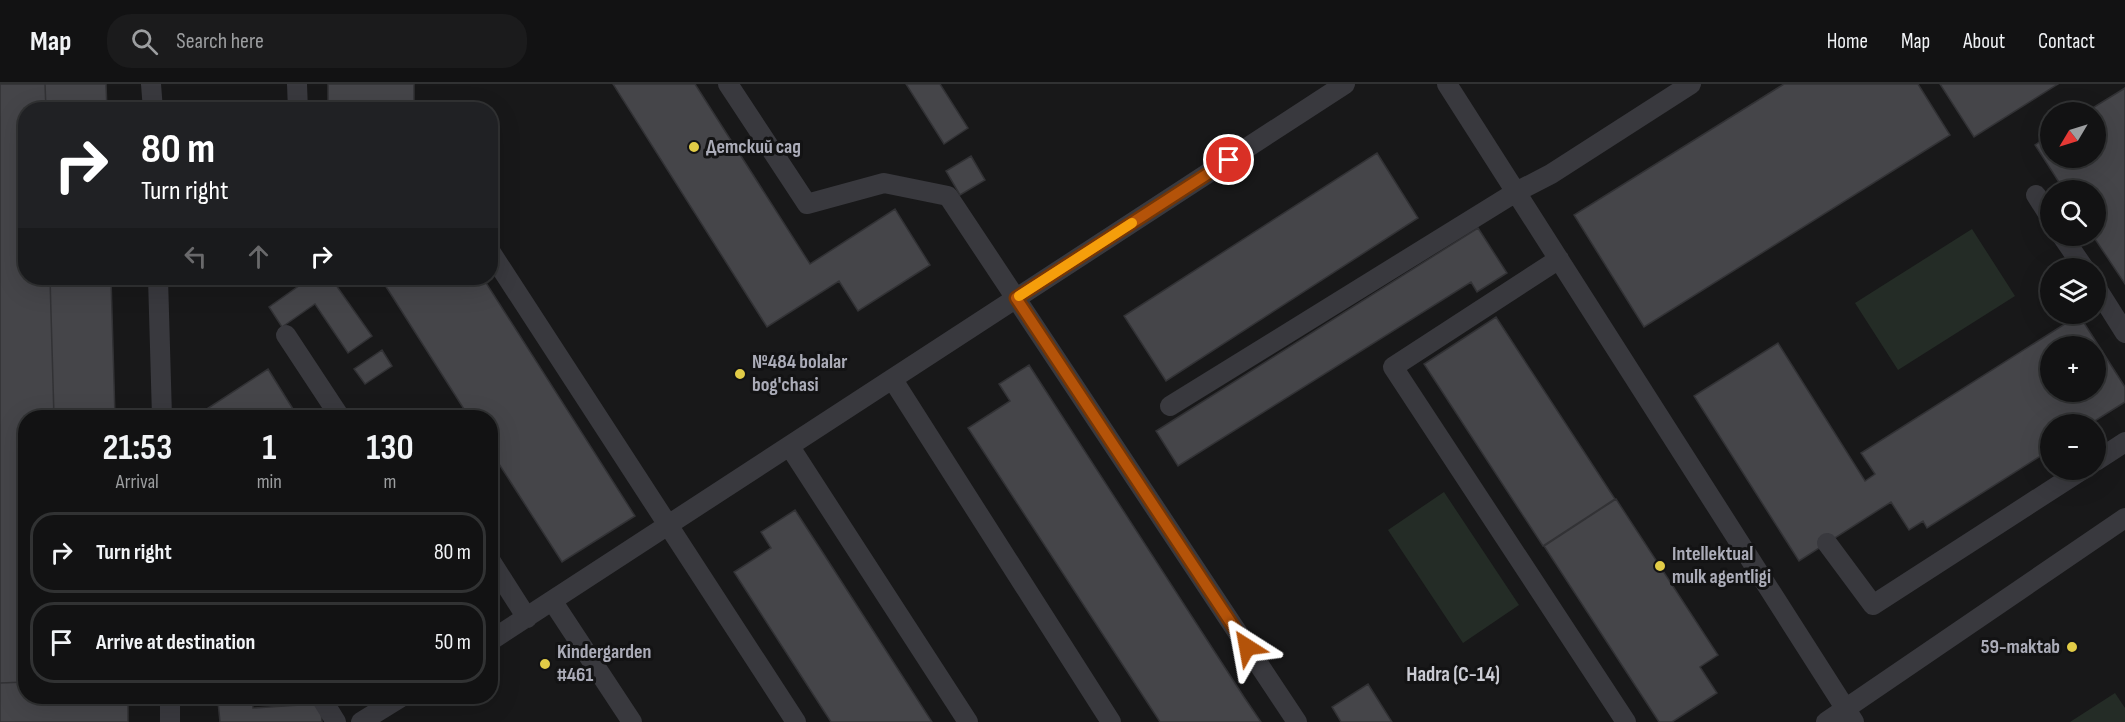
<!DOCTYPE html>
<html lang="en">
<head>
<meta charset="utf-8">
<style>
	body { margin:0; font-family:"Sofia Sans Condensed",sans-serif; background:#1b1b1c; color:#f1f3f6; height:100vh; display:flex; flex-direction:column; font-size:22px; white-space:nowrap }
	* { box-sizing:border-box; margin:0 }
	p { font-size:20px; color:#9c9ea0 }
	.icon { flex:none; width:33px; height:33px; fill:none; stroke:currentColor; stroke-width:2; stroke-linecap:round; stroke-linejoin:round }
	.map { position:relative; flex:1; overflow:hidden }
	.details { position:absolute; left:18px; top:326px; width:480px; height:294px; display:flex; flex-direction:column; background:#121213; border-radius:24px; box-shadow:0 6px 24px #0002,0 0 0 2px #313233 }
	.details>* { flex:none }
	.guide { position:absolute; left:18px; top:18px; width:480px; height:183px; border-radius:24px; box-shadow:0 6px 24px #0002,0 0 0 2px #313233; background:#202124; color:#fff; overflow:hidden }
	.needle { width:39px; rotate:232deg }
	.controls { position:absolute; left:2040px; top:18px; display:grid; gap:12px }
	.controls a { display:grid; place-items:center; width:66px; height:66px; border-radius:50%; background:#121213; box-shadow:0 6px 24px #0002,0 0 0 2px #313233; font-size:30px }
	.pin { position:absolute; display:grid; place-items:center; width:51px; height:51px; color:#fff; margin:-26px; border:3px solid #fff; border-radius:50%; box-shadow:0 2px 6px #0007 }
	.me { position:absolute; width:66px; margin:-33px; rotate:326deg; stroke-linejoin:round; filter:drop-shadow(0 0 4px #0008) }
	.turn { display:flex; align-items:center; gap:21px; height:126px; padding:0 24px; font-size:27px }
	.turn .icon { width:78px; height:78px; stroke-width:2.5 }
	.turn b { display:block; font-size:42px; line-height:51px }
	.lanes { display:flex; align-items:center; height:57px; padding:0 24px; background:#0003; justify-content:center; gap:30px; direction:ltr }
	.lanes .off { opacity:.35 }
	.eta { display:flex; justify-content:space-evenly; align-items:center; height:102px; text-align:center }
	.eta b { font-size:36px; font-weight:700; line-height:42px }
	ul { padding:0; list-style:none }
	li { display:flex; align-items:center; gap:18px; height:81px; margin:0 12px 9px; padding:0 12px; border:3px solid #313233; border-radius:24px }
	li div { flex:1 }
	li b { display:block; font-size:22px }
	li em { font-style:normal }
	header { display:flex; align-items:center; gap:36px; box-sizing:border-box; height:84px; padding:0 30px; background:#121213; border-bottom:2px solid #313233 }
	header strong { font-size:28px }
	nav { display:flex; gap:33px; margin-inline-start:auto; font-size:21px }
	.search { width:420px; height:54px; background:#1b1b1c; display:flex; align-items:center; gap:15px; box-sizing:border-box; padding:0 21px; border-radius:24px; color:#9c9ea0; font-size:22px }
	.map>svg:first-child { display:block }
	.green { fill:#242c26 }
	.building { fill:#454549; stroke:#323235; stroke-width:1.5; fill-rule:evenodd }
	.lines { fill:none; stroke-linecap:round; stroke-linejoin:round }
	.service { stroke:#39393e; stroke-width:20 }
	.route-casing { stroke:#753606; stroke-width:15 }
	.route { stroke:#b45309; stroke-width:10 }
	.slow { stroke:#f59e0b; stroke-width:10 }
	.poi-dot { fill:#e2cc47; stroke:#131314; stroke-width:2 }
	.labels { text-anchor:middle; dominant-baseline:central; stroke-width:6; stroke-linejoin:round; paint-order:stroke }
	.poi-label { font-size:20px; font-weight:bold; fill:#abacb8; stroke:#131314; text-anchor:start }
	.neighbourhood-label { font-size:21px; font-weight:bold; fill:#cbccd4; stroke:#131314 }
</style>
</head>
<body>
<header>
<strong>Map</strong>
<div class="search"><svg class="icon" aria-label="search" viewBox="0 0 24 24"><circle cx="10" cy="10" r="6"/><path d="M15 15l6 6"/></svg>Search here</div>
<nav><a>Home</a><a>Map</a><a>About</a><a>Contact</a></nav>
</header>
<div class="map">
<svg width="2125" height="638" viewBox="0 0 2125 638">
	<rect width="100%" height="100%" fill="#181819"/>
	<!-- green -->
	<path class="green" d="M1972,145L2015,212L1898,286L1855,219Z
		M1444,408L1519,521L1463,559L1388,446Z
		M2115,609L2125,624V638H2070Z"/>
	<!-- building -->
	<path class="building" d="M0,0H45L46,26H26V194H50L54,333H26V598L0,599Z
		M45,0H106L107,26H46Z
		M328,0H414V26H328Z
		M613,0H695L810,180L895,125L930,181L858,227L839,197L767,243Z
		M906,0H940L968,44L944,60Z
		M1784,0H1918L1950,51L1644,243L1574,131Z
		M1940,0H2058L1974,53Z
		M2125,4V200L2093,152H2096V106H2064L2035,61L2050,51V74H2096V28H2086Z
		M1377,69L1418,134L1166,297L1124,232Z
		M971,72L985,96L960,111L946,87Z
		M1478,144L1507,189L1477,208L1471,198L1178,382L1156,347Z
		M50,194H111L115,333H54Z
		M310,194H331L372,252L348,269L315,220L282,243L269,223Z
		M390,194H483L635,432L562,478L490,366V333H469L383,198Z
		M2079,231L2125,303V318L2090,340H2050V366L1927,444L1923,437L1909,446L1891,418L1799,477L1694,312L1778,259L1865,397L1875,390L1861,369ZM2050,262H2096V308H2050Z
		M1496,233L1615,415L1543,462L1424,280Z
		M382,266L392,282L365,300L354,285Z
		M1029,281L1244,613L1261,638H1160L968,344L1010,317L999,300Z
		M268,285L298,333H196V332Z
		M1616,415L1718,571L1700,583L1717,609L1672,638H1659L1544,462Z
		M795,426L825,472L932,638H831L734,488L771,464L761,448Z
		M26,598V612H128V638H0V599Z
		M1368,600L1392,638H1341L1332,623Z
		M227,612H252L253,624L299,621L293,612H313L321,625L322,638H220L218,618Z"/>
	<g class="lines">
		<!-- service -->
		<path class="service" d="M151,0L153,26
			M297,0L298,26
			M728,0L807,120L884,99L948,112L1297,638
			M1447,0L1854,638
			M2036,111L2050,133
			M2062,152L2084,184
			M490,167L796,638
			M1559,175L1393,283L1626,638
			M158,194L162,333
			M2096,203L2125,249
			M286,251L340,333
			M893,296L1111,638
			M1170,322L1516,108L1551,90L1691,0
			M790,363L968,638
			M2096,377L2125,358
			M1827,459L1873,521L2082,386
			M490,476L527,534
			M553,518L632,638
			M490,557L1345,0
			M170,612V638
			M320,612L336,638
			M361,638L403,612
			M1826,638L2125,434"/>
	</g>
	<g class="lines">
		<!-- route casing -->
		<g class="route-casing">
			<path id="route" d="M1229,76L1016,214L1247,563"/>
		</g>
		<!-- route -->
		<use href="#route" class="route"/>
		<!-- slow -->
		<path class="slow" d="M1019,212L1132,139"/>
	</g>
	<!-- markers -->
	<g class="poi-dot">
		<circle cx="694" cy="63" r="6"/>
		<circle cx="740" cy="290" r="6"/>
		<circle cx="1660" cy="482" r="6"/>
		<circle cx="2072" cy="563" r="6"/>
		<circle cx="545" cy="580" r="6"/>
	</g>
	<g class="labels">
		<!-- poi labels -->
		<g class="poi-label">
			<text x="706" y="63">Детский сад</text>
			<text x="752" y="278">№484 bolalar<tspan x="752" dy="23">bog'chasi</tspan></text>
			<text x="1672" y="470">Intellektual<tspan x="1672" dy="23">mulk agentligi</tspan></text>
			<text x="2060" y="563" text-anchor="end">59-maktab</text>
			<text x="557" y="568">Kindergarden<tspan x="557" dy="23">#461</tspan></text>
		</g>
		<!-- neighbourhood labels -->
		<g class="neighbourhood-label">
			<text x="1453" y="590">Hadra (C-14)</text>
		</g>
	</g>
</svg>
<div class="controls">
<a><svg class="needle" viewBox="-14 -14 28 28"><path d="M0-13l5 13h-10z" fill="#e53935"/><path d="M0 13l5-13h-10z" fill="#9c9ea0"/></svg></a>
<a><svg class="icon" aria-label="search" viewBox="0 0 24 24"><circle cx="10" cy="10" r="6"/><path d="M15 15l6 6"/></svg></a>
<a><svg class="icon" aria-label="layers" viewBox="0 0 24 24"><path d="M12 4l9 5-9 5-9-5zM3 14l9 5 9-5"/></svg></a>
<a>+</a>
<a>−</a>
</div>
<div class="pin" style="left:1229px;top:76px;background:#d93025"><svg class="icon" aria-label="arrive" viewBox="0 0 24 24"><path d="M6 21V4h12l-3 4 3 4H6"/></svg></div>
<svg class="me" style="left:1247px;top:563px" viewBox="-20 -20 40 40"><path d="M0-17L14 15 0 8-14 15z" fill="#b45309" stroke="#fff" stroke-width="4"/></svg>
<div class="guide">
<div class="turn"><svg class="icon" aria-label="right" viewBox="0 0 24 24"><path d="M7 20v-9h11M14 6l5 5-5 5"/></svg><div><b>80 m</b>Turn right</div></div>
<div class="lanes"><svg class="icon off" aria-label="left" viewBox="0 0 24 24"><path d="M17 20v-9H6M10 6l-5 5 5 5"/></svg><svg class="icon off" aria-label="ahead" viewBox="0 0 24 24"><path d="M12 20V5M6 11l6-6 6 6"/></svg><svg class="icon" aria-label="right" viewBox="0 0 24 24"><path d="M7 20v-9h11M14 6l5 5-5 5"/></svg></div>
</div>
<section class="details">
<div class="eta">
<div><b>21:53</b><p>Arrival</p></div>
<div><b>1</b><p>min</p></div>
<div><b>130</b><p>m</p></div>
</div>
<ul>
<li><svg class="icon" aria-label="right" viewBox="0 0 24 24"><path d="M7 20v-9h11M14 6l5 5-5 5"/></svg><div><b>Turn right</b></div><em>80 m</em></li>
<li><svg class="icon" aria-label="arrive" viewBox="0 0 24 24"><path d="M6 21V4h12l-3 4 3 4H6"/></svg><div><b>Arrive at destination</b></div><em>50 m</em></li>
</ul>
</section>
</div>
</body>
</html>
